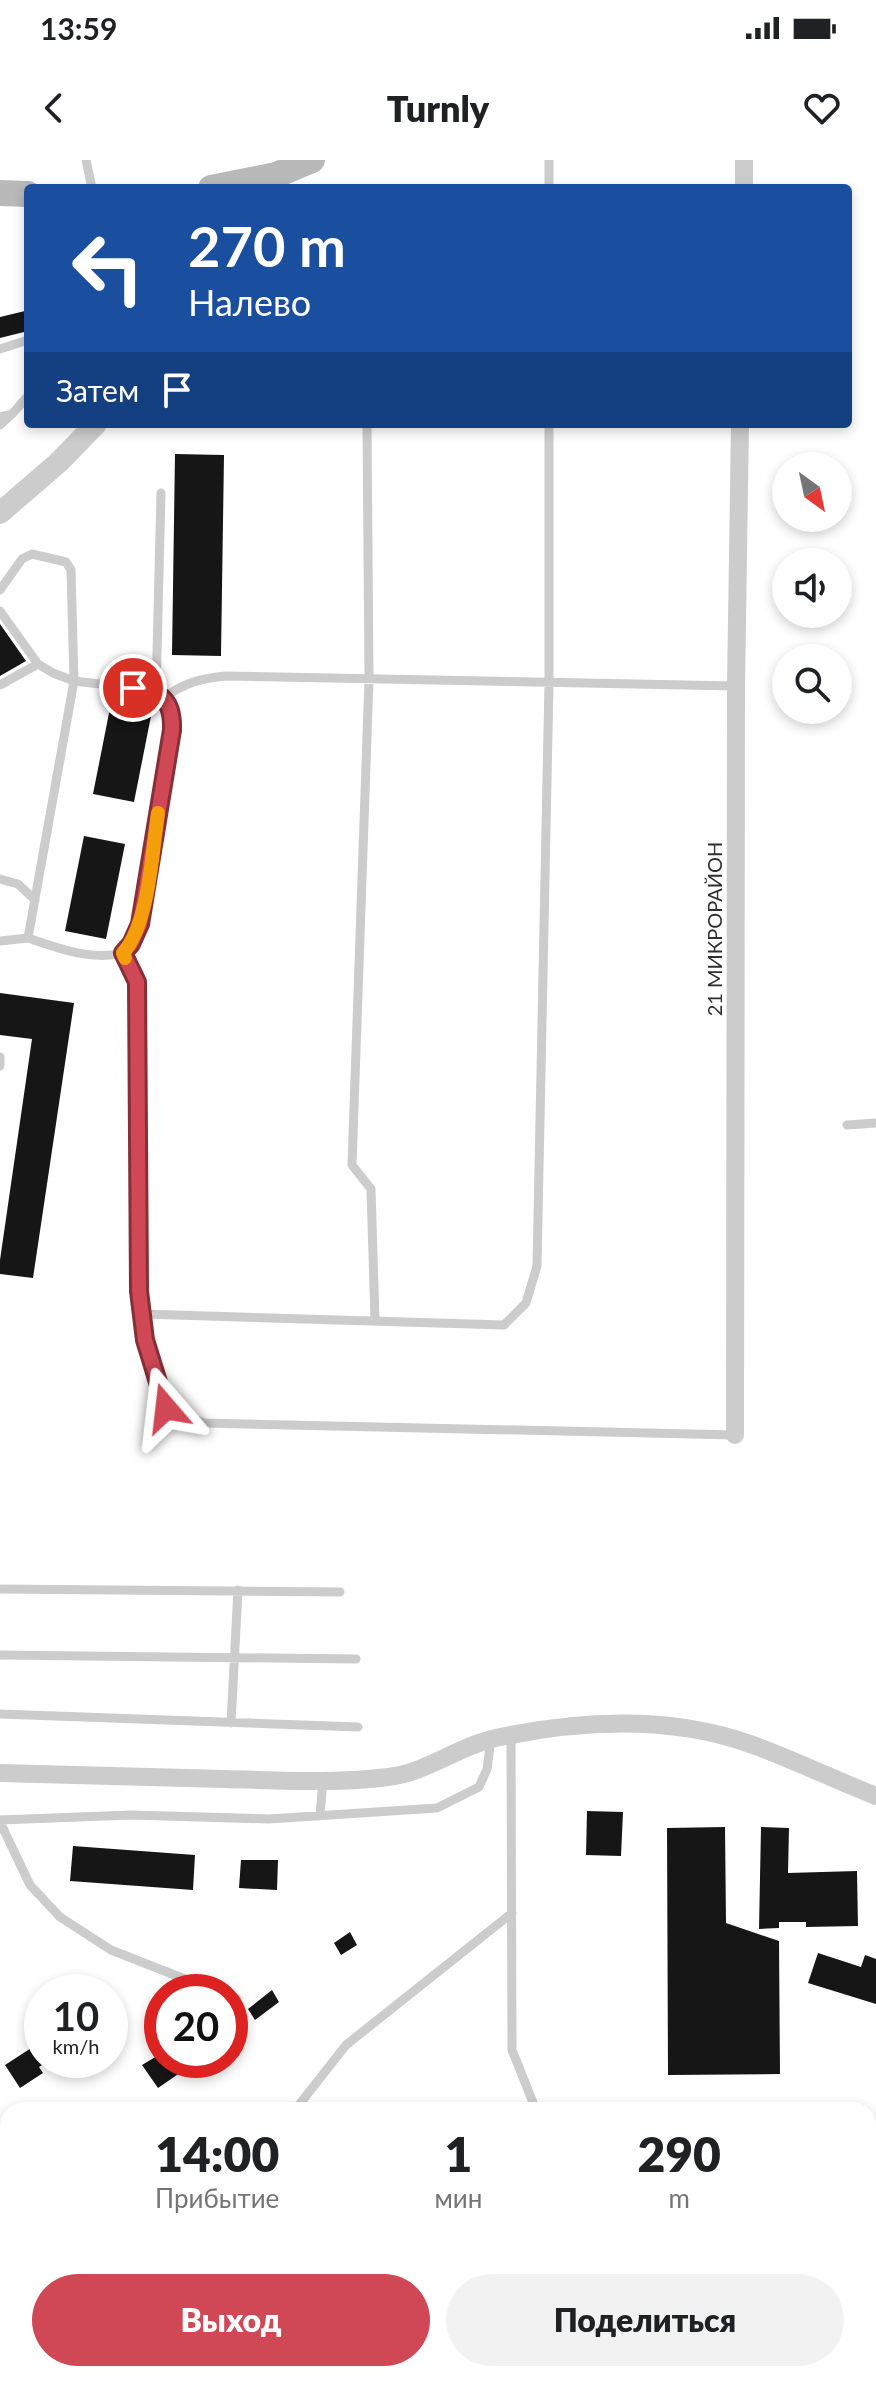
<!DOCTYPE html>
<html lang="ru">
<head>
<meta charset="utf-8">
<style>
	body { margin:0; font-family:Lato,sans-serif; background:#f2f2f2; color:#202124; height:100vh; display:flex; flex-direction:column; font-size:30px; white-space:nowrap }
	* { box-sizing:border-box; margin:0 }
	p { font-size:26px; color:#757577 }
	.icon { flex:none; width:44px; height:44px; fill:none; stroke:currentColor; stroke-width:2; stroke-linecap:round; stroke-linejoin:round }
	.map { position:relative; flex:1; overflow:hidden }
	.side { position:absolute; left:0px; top:1942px; width:876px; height:280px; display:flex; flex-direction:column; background:#fff; border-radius:24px 24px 0 0; box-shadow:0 4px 12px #0003 }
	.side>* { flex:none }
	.top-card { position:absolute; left:24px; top:24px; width:828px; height:244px; border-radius:8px; box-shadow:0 4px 12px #0003; background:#1a4fa0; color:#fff; overflow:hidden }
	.needle { width:52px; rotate:147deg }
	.buttons { position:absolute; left:772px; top:292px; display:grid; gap:16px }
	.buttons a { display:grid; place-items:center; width:80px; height:80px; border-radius:50%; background:#fff; box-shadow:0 4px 12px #0003; font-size:40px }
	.speed { position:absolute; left:24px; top:1814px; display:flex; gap:16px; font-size:40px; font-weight:700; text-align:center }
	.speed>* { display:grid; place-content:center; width:104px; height:104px; border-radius:50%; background:#fff; box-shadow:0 4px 12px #0003; line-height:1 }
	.speed small { font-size:20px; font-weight:400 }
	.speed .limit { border:12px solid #d22; background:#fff; color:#111 }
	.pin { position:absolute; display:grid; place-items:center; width:68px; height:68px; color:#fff; margin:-34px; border:4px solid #fff; border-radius:50%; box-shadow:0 2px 8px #0007 }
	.me { position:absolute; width:88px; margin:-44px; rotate:343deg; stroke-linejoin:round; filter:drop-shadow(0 0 6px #0008) }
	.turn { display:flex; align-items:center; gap:28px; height:168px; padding:0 32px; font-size:36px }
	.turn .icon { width:104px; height:104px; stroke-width:2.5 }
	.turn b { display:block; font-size:56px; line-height:68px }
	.then { display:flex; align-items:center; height:76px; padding:0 32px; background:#0003; gap:16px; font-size:30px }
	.eta { display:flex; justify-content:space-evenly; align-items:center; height:136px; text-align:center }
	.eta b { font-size:48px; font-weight:800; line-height:56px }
	.action { display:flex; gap:16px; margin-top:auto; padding:16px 32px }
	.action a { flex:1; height:92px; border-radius:48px; background:#d04855; color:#fff; font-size:32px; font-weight:800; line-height:92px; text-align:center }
	.action a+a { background:#f2f2f2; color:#202124 }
	.status { display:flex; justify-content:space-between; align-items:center; height:56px; padding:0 40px; background:#fff; direction:ltr }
	.status svg { height:22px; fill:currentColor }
	header { display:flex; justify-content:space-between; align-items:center; height:104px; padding:0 32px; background:#fff; font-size:36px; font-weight:800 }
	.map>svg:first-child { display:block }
	.building { fill:#161616 }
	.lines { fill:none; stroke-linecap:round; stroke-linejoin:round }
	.service { stroke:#ccc; stroke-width:9 }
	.minor { stroke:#ccc; stroke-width:18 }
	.tertiary { stroke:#ccc; stroke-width:22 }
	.secondary { stroke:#b9b9b9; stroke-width:26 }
	.route-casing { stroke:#872f37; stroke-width:20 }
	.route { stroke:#d04855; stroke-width:14 }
	.slow { stroke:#f59e0b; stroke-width:14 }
	.labels { text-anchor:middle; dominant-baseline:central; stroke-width:8; stroke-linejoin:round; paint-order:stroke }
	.street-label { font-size:20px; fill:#2f2f2f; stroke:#fff }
</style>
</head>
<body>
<div class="status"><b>13:59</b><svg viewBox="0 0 49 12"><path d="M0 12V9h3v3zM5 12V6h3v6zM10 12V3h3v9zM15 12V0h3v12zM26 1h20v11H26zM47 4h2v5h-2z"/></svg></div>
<header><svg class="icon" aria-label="back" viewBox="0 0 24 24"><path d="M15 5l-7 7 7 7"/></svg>Turnly<svg class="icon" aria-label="heart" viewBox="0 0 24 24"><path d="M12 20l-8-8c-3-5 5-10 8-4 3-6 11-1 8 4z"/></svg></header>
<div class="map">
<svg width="876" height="2222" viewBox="0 0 876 2222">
	<rect width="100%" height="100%" fill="#fff"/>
	<!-- building -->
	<path class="building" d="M25,151L28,171L0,178V157Z
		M175,294L224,295L221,496L172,495Z
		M0,464L26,501L0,516Z
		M112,538L153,546L134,642L93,634Z
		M84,676L125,684L106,779L65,771Z
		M0,833L74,843L33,1118L0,1114V1100L32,879L0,875Z
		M587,1651L623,1652L621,1696L586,1695Z
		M725,1667L726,1763L779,1781L780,1914L668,1915L667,1668Z
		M761,1667L789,1668L788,1713L857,1711L858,1766L806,1767V1762H779V1768L759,1769Z
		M73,1686L195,1695L193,1730L70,1721Z
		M241,1700H278L277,1730L239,1728Z
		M350,1772L357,1785L341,1795L334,1783Z
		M818,1793L861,1807L865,1795L876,1799V1844L808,1823Z
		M272,1830L279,1842L255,1860L248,1849Z
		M42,1881V1905L39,1907L43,1913L20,1928L5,1905Z
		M162,1893V1900H182L187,1908L158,1928L142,1905Z"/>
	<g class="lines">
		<!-- service -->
		<path class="service" d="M86,0L92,28
			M549,28V0
			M0,189L28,180
			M12,254L28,236
			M0,257L12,254L0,265
			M367,264L369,519L352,1005L371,1029L375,1161
			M0,430L22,399L32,394L66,402L71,410L74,521L28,778L0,781
			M0,451L38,504L53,513L74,521L151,530L164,538L173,552L172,570L140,764L131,784L123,793C91,801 58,788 28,778
			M0,525L38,504
			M156,533L161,333
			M164,538C183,523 202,518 226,516L736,526
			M0,719L18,724L35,740
			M123,793L137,822L139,1131L145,1180L166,1248L204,1263L735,1275
			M0,897V906
			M847,965L876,963
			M142,1154L504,1165L526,1143L537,1106L549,523V264
			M0,1429L340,1432
			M0,1495L356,1499
			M0,1554L358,1567
			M231,1563L238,1430
			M511,1575L512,1890L536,1950
			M320,1656L323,1619
			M0,1660L131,1655L269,1659L437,1648L479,1627L487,1609L491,1579
			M0,1662L30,1725L60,1757L111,1790L218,1832
			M230,1836L237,1839
			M295,1950L346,1885L512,1753
			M868,2025L869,2010L876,2002
			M868,2036L876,2043
			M0,2140L8,2135
			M284,2222L296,2214
			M494,2222L498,2214
			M546,2222L547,2214"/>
		<!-- minor -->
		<path class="minor" d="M744,28V0
			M735,1275L736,526L740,264
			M0,1613C75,1615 150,1617 224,1619C277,1620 335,1624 388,1617C427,1613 458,1586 496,1578C580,1560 670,1555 753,1585C794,1600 835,1620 876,1636"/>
		<!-- tertiary -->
		<path class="tertiary" d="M0,353L59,302L96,264"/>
		<!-- secondary -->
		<path class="secondary" d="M211,28L276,15L312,0
			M0,33L28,34"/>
	</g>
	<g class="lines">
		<!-- route casing -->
		<g class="route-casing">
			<path id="route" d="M133,528C162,532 173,540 172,570L140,764L131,784L123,793L137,822L139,1131L145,1180L166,1248"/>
		</g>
		<!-- route -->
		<use href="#route" class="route"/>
		<!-- slow -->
		<path class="slow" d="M125,798L123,793C149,764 152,692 158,653"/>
	</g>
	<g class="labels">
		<!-- street labels -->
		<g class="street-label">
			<text transform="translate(714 769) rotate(-90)">21 МИКРОРАЙОН</text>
		</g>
	</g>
</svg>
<div class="buttons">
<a><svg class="needle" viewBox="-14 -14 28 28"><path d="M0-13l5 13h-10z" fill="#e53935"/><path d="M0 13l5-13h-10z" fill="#757577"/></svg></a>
<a><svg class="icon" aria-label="sound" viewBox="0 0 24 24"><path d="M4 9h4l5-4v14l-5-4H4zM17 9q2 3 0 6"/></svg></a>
<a><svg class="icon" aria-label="search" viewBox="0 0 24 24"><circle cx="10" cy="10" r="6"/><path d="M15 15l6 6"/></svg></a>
</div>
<div class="speed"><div>10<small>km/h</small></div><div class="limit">20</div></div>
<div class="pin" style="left:133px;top:528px;background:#d93025"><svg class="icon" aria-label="arrive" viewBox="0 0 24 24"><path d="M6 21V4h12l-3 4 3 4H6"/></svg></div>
<svg class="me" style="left:166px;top:1248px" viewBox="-20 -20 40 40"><path d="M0-17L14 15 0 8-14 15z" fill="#d04855" stroke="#fff" stroke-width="4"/></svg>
<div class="top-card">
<div class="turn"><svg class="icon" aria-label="left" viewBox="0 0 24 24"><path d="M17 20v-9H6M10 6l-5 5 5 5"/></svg><div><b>270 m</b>Налево</div></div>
<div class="then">Затем<svg class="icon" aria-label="arrive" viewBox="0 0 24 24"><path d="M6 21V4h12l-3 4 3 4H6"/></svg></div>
</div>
<section class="side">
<div class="eta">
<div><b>14:00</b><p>Прибытие</p></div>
<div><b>1</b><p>мин</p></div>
<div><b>290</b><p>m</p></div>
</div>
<div class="action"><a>Выход</a><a>Поделиться</a></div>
</section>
</div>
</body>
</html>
